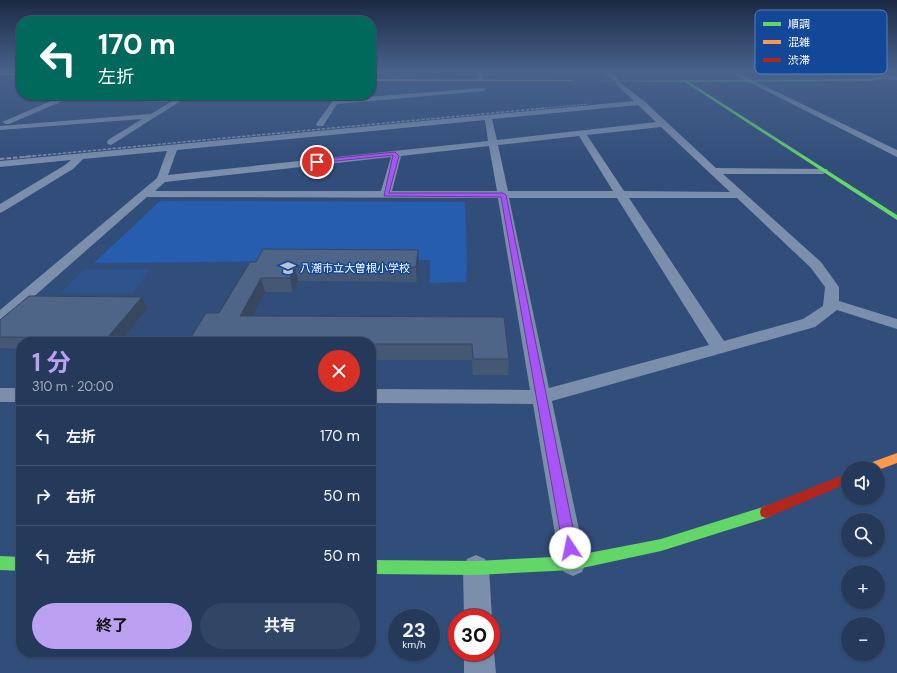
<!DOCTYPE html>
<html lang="ja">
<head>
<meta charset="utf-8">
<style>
	body { margin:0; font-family:"DM Sans","Noto Sans JP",sans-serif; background:#314564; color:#f1f3f6; height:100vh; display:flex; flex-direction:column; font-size:15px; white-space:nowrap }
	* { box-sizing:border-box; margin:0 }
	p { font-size:13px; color:#a3adbb }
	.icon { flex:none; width:22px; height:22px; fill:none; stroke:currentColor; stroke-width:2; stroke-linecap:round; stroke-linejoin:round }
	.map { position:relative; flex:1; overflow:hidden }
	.details { position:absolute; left:16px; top:337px; width:360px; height:320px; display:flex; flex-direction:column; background:#253a5b; border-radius:16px; box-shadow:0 1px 3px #0004,0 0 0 1px #425471 }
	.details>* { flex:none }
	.top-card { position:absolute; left:16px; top:16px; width:360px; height:84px; border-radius:16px; box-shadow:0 1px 3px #0004,0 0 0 1px #425471; background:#00695c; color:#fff; overflow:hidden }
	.buttons { position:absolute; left:841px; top:461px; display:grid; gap:8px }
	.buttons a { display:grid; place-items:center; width:44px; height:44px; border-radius:50%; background:#253a5b; box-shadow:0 1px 3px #0004,0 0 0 1px #425471; font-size:20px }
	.speed { position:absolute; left:388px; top:609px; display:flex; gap:8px; font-size:20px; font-weight:700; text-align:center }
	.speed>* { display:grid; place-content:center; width:52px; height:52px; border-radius:50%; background:#253a5b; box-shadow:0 1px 3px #0004,0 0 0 1px #425471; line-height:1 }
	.speed small { font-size:10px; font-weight:400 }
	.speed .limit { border:6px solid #d22; background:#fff; color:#111 }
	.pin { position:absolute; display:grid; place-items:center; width:34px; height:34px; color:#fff; margin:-17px; border:2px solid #fff; border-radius:50%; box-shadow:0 1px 4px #0007 }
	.me { position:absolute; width:44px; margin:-22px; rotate:349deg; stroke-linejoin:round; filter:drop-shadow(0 0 3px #0008) }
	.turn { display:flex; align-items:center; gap:14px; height:84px; padding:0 16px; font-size:18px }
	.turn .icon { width:52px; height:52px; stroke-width:2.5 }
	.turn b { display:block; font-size:28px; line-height:34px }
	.round { display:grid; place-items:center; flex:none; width:42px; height:42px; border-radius:21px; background:#314564 }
	.summary { display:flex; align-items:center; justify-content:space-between; height:68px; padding:0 16px }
	h1 { font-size:24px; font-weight:700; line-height:30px; color:#bca0f2 }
	.button { display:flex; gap:8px; margin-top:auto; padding:8px 16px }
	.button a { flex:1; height:46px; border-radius:24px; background:#bca0f2; color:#111; font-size:16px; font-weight:700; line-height:46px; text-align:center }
	.button a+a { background:#314564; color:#f1f3f6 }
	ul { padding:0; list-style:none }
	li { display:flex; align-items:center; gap:12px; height:60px; padding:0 16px; border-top:1px solid #425471 }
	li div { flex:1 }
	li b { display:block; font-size:15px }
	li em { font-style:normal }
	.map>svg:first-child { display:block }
	.green { fill:#275dae }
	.water { fill:#2d528c }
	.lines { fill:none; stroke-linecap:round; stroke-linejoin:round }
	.stream { fill:#2d528c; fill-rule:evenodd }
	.lane { fill:#7b8eab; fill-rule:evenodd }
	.street { fill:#7b8eab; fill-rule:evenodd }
	.fast { fill:#63d668; fill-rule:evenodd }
	.slow { fill:#ff974d; fill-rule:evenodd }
	.jam { fill:#b3261e; fill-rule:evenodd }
	.rail-far2 { stroke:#7c8eaa; stroke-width:1; stroke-dasharray:2.5 1; stroke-linecap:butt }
	.rail-far1 { stroke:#7c8eaa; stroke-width:1.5; stroke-dasharray:3.5 1.5; stroke-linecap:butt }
	.rail { stroke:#7c8eaa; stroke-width:2; stroke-dasharray:4.5 2; stroke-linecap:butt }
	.wall { fill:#445775 }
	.shaded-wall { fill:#37475f }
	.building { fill:#4f6588; stroke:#37475f }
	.route { fill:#a855f7; stroke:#6d37a1 }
	.labels { text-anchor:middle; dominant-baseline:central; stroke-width:3; stroke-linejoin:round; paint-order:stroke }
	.poi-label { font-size:11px; fill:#fff; stroke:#134797; text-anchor:start }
	.key { fill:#134797; stroke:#5a7eb6; stroke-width:1 }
	.key-label { font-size:11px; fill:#fff }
</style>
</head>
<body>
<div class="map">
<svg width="897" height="673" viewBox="0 0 897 673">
	<rect width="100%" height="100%" fill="#314d79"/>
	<!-- green -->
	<path class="green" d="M160,201L465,202L467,263L466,282L430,283V260L94,263Z"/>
	<!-- water -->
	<path class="water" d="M85,269H152L132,293H61Z"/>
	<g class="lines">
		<!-- stream -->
		<path class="stream" d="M541,71H543L547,78H545Z
			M793,71H795L811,77L809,78Z"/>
		<!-- lane -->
		<path class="lane" d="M634,71H639L637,72Z"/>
		<!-- street -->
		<path class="street" d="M371,71H396L393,73L371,75Z
			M477,71H483V81L478,80Z
			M602,71H608L618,79V81L644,101L716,168L827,169L828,171L823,174H723L821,262L839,287V301L897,319V329L837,310L815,327L552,401L586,563L582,572L573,576L564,572L560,563L533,404L371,403V389L530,390L498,198L147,197L6,321L0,323V310L157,178L167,151L83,159L73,169L4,211L0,213V204L65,165L71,160L0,167V161L634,101L616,84V82ZM638,105L656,122L497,140L492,119ZM485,120L488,141L168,175L177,150ZM661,127L730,192L624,191L587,135ZM579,136L613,191H508L498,145ZM489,146L497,191H392L401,156ZM391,157L381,191H155L165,182ZM509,198H617L709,345L549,388ZM629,198H737L811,268L825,287L823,306L803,319L724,341Z
			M727,71H734L897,150V157Z
			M854,71H865L877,74L874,76Z
			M880,76H897V80L878,79V77Z
			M483,88L485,89V91L337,104L323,126H317L316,124L337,95H343L341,99Z
			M65,95L167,98L171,100L167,102L67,99L9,124H6L2,122Z
			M182,95H190L111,145L108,144L107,142L108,140L142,119L0,130V126L151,114Z
			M0,388H21V402H0Z
			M476,555L485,559L489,568L492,618L491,621V618H464L463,568L467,559Z
			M491,645L494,652L496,673H464V652H491Z"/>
		<!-- fast -->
		<path class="fast" d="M0,73H21V75H0Z
			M881,77V79L871,81L689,82L897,215V220L685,82L571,81L871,79Z
			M766,506L771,508L772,512L771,516L766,518L661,551L573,570L476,575L371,574V560L476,561L573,556L661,539Z
			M0,556L21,557V571L0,570Z"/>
		<!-- slow -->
		<path class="slow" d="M371,79L573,80L575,81H371Z
			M897,453V463L878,470V468H865L867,464Z"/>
		<!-- jam -->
		<path class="jam" d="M848,473V483L771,516L766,518L761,516L760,512L761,508Z"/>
		<!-- rail-far2 -->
		<path class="rail-far2" d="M535,109L588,104"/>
		<!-- rail-far1 -->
		<path class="rail-far1" d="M23,157L546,108"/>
		<!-- rail -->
		<path class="rail" d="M0,159L34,156"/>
	</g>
	<!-- wall -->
	<path class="wall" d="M418,250L419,263L417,282L298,281L293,292H265L253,316L504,317L509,359L508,375H473L472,360H371V342L219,313L256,262Z
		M142,297L148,308L120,342H21V349L0,348V320Z"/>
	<!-- shaded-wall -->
	<path class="shaded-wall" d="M418,250L419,263L417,282L416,267Z
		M295,267L298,281L293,292L290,278Z
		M261,278L265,292L245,331L240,316Z
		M142,297L148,308L120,342H109L107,338Z"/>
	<!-- building -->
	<path class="building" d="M263,249L418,250L416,267H295L290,278H261L240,316L504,317L509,359H473L472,344H371V342H188L206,313H219L250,262H256Z
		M29,296L142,297L107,338L0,337V320Z"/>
	<!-- sky -->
	<linearGradient id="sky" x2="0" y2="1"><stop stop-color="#1b2a43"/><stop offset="0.43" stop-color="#48628c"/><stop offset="1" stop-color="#48628c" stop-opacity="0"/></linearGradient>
	<rect width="897" height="165" fill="url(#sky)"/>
	<!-- route -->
	<path class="route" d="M395,152L399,156L389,193H503L506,195L577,548L575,552L570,554L565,552L563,548L501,197L384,196L393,155L317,163L315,162L317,160Z"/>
	<!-- icons -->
	<defs>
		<g id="school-bare" transform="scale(1.2)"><path d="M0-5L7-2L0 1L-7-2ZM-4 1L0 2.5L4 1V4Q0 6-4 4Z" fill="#b7c1d0" stroke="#134797" stroke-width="2.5" paint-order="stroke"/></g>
	</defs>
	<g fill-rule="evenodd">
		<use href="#school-bare" x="288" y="268"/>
	</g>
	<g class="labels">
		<!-- poi labels -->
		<g class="poi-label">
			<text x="300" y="268">八潮市立大曽根小学校</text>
		</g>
	</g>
	<!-- legend -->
	<rect x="755" y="10" width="132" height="64" rx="6" class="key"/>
	<rect x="763" y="22" width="18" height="4" fill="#63d668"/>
	<rect x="763" y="40" width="18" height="4" fill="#ff974d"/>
	<rect x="763" y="58" width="18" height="4" fill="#b3261e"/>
	<g class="key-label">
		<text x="788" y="28">順調</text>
		<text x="788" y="46">混雑</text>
		<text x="788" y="64">渋滞</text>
	</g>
</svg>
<div class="buttons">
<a><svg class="icon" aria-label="sound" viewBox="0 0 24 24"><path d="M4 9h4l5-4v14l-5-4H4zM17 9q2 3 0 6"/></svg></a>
<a><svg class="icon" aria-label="search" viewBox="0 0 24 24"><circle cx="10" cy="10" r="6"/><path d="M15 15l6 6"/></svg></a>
<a>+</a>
<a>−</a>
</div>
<div class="speed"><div>23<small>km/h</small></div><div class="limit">30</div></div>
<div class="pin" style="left:317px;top:162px;background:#d93025"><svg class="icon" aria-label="arrive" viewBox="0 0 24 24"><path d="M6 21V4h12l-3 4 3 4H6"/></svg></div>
<svg class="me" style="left:570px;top:548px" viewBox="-20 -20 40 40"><circle r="19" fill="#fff"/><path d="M0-13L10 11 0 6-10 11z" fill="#a855f7"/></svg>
<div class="top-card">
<div class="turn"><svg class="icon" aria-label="left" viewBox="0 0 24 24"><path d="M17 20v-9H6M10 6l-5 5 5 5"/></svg><div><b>170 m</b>左折</div></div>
</div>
<section class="details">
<div class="summary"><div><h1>1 分</h1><p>310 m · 20:00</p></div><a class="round" style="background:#d93025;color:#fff"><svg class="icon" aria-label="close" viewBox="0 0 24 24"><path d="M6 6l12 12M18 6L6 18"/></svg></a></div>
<ul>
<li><svg class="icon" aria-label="left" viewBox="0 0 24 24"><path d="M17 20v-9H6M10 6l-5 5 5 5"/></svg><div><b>左折</b></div><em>170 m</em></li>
<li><svg class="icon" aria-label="right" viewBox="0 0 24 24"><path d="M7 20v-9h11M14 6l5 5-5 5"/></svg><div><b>右折</b></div><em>50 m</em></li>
<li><svg class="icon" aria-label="left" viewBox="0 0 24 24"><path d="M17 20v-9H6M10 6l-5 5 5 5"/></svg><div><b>左折</b></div><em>50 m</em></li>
</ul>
<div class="button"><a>終了</a><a>共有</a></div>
</section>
</div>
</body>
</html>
